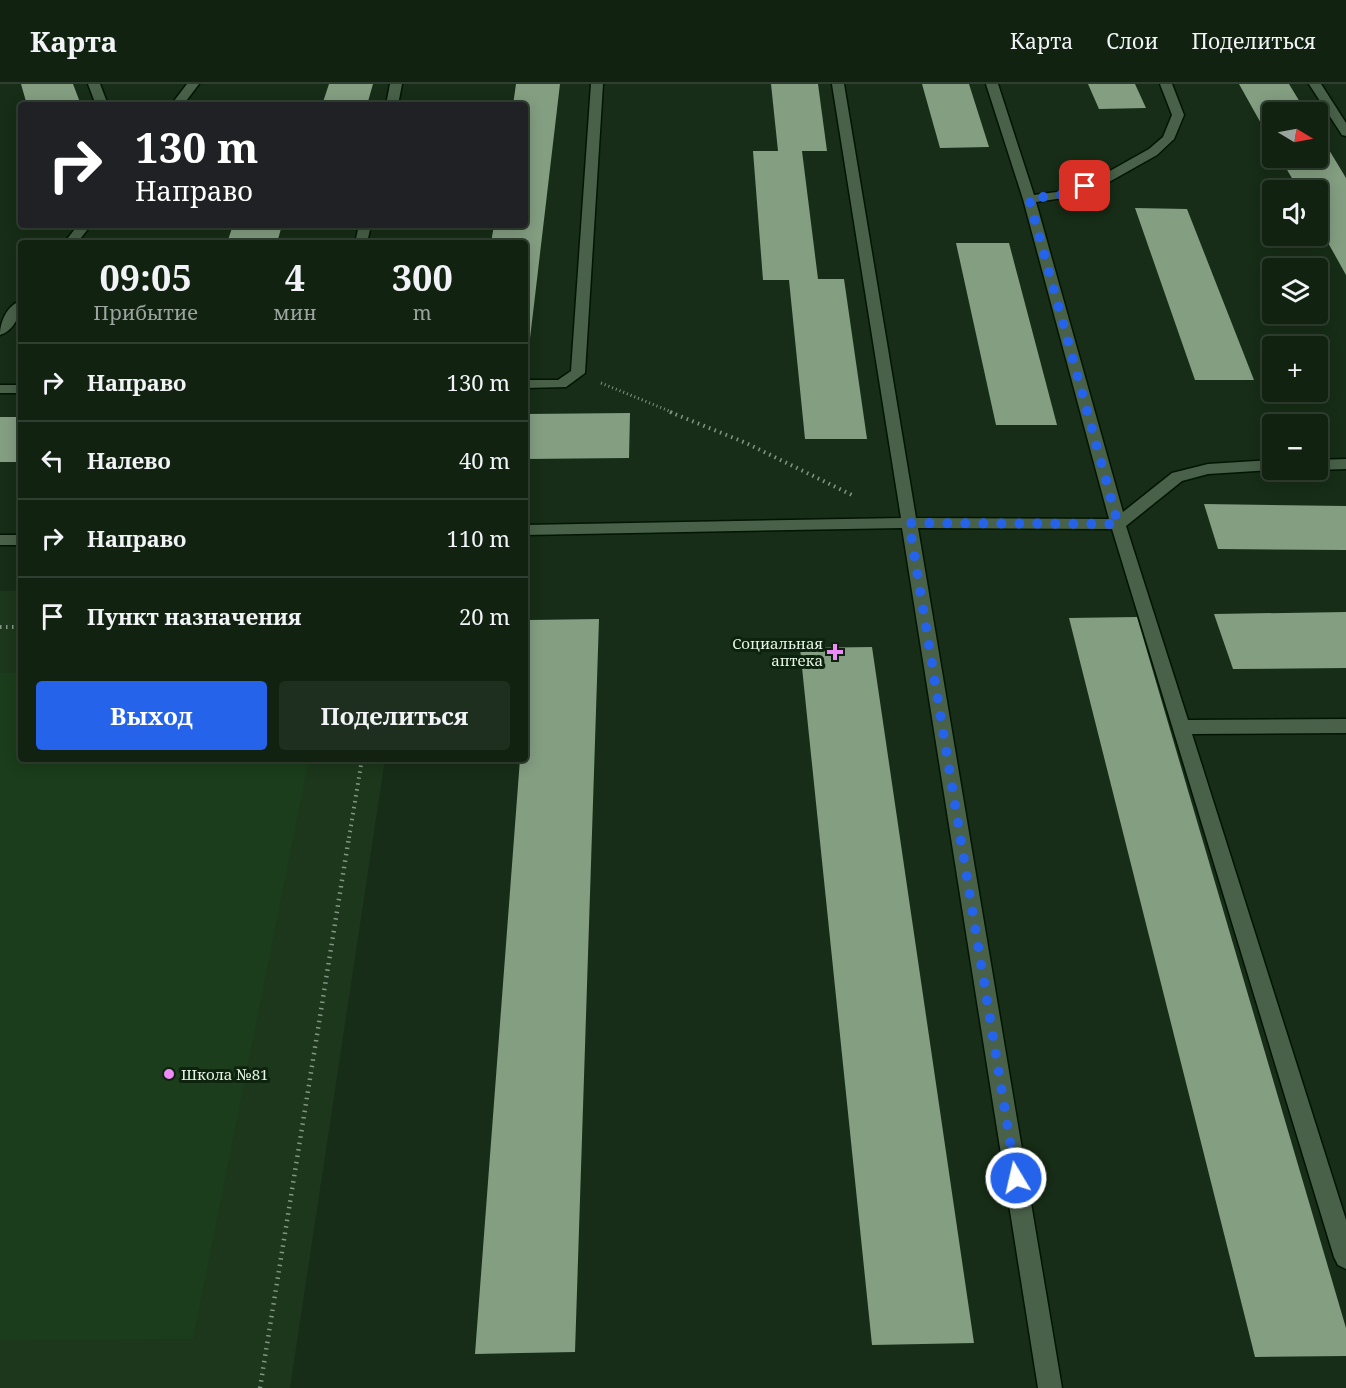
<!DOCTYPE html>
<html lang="ru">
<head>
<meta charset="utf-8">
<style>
	body { margin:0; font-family:"Noto Serif",serif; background:#1e2f1f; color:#f1f3f6; height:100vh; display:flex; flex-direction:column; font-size:22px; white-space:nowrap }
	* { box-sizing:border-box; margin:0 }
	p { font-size:20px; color:#9ca49f }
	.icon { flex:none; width:33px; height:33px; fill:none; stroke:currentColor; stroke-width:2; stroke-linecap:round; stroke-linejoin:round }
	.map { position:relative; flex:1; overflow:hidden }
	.side { position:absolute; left:18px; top:156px; width:510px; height:522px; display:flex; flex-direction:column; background:#121; border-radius:6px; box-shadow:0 3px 15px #0003,0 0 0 2px #303f31 }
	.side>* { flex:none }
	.guide { position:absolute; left:18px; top:18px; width:510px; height:126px; border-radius:6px; box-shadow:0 3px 15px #0003,0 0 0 2px #303f31; background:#202124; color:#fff; overflow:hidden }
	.needle { width:39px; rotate:100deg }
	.tools { position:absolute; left:1262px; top:18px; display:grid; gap:12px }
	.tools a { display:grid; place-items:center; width:66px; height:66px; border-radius:6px; background:#121; box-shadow:0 3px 15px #0003,0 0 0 2px #303f31; font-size:30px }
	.pin { position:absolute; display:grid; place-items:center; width:51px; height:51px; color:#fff; margin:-26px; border-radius:12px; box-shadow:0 3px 9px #0006 }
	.me { position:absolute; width:66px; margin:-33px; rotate:351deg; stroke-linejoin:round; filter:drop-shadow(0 0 4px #0008) }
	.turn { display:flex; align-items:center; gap:21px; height:126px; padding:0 18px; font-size:27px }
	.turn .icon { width:78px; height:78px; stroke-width:2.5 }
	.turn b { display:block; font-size:42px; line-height:51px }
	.eta { display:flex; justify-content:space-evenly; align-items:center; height:102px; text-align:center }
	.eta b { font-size:36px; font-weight:700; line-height:42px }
	.action { display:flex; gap:12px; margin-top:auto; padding:12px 18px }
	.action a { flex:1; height:69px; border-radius:6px; background:#2563eb; color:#fff; font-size:24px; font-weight:700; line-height:69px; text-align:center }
	.action a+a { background:#1e2f1f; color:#f1f3f6 }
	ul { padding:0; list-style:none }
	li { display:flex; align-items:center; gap:18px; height:78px; padding:0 18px; border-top:2px solid #303f31 }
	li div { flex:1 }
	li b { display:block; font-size:22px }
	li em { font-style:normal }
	header { display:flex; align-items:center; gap:36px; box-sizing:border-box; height:84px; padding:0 30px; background:#121; border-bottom:2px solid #303f31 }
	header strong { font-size:28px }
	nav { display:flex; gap:33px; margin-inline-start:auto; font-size:21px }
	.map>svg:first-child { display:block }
	.built { fill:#1c371b }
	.green { fill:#1b3d1b }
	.building { fill:#849e82 }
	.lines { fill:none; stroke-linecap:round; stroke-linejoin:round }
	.service-casing { stroke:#021503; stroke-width:3 }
	.path-far2 { stroke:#849683; stroke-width:3; stroke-dasharray:1 3; stroke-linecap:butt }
	.path-far1 { stroke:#849683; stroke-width:4; stroke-dasharray:1.5 4.5; stroke-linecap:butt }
	.path { stroke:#849683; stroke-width:4.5; stroke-dasharray:1.5 5; stroke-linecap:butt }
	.service { fill:#496148; fill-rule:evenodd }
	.route { stroke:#2563eb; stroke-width:10; stroke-dasharray:0 18 }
	.poi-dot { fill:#ee8bf8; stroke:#0d230d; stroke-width:2 }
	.labels { text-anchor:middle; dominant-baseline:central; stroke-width:6; stroke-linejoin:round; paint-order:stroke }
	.poi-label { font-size:15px; fill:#e6f4e5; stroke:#0d230d; text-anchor:end }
</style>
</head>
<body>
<header>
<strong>Карта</strong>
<nav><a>Карта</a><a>Слои</a><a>Поделиться</a></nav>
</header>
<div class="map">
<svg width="1346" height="1304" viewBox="0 0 1346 1304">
	<rect width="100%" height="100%" fill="#172d17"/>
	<!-- built -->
	<path class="built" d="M0,507H21V675H385L290,1304H0Z"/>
	<!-- green -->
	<path class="green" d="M0,589H21V675H309L193,1255L0,1256Z"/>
	<!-- building -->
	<path class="building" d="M21,0H73L81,21H27Z
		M329,0H373L367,21H322Z
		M516,0H560L527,280H525V159H491L494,141H525V21H513Z
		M771,0H818L827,67H802L818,195H844L867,355H805L789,196H763L753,67H778Z
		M922,0H969L989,63L940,64Z
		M1088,0H1135L1146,24L1099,25Z
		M1239,0H1289L1306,28H1272V59Z
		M1317,46L1346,94V191L1317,139V106H1299L1280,74H1317Z
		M1135,124L1187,125L1254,296H1195Z
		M233,141H282L277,159H227Z
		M956,159H1009L1057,341H996Z
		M630,329L629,374L525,375V330Z
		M0,333H21V378H0Z
		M1204,420L1346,422V466L1218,465Z
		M1346,528V584L1233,585L1214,530Z
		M1137,533L1346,1244V1272L1255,1273L1069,534Z
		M599,535L575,1268L475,1270L520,675H525V603L530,536Z
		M872,563L974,1259L872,1261L800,564Z"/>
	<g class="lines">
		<!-- service casing -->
		<g class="service-casing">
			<path id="service" d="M88,0H100L108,21H96Z
				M187,0H199L183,21H171Z
				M390,0H402L398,21H386Z
				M591,0H603L585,289L566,303L525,304V296H558L571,287Z
				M832,0H844L916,434L1109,435L1023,115L986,0H998L1034,111L1064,107L1101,92L1149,65L1163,53L1172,31L1160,0H1172L1184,31L1174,55L1157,71L1109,98L1070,113L1036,118L1123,428L1172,389L1208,380L1272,376V386L1208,390L1182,397L1126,442L1188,636L1346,635V649L1192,650L1346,1136V1185L1338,1181L1334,1173L1112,445L918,444L1062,1304H1038L902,444L525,451V441L901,434Z
				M1309,0H1321L1346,39V52L1342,51Z
				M78,141H91L77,159H64Z
				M359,141H371L367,159H355Z
				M21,217C21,230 14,247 0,251C0,238 7,221 21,217Z
				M0,301H21V309H0Z
				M1346,375V385L1317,386H1315L1317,376Z
				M0,451H21V461H0Z"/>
		</g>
		<!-- path-far2 -->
		<path class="path-far2" d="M601,299L674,329"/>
		<!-- path-far1 -->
		<path class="path-far1" d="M670,328L746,359L854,412
			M0,543H21
			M349,754L362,675"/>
		<!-- path -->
		<path class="path" d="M260,1304L349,753"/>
		<!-- service -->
		<use href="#service" class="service"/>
	</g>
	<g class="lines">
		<!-- route -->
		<path class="route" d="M1016,1094L909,439L1118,440L1029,115L1066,110L1085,102"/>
	</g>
	<!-- markers -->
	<g class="poi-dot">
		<path d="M832 559h6v6h6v6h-6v6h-6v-6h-6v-6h6z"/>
		<circle cx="169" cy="990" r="6"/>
	</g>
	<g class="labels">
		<!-- poi labels -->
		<g class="poi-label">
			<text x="823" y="559">Социальная<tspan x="823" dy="17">аптека</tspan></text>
			<text x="181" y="990" text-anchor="start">Школа №81</text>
		</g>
	</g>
</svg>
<div class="tools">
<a><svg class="needle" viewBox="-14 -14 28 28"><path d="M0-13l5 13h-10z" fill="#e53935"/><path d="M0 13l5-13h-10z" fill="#9ca49f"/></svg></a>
<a><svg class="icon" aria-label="sound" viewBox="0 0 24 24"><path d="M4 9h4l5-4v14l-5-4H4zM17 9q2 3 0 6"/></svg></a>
<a><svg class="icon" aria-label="layers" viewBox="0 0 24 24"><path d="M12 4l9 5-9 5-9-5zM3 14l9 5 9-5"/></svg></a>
<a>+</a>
<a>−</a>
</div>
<div class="pin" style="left:1085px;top:102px;background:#d93025"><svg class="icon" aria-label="arrive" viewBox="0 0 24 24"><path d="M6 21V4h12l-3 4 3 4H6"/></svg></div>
<svg class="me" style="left:1016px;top:1094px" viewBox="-20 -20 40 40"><circle r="17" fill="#2563eb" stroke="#fff" stroke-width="3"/><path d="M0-11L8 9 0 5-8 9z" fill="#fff"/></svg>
<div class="guide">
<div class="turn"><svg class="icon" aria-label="right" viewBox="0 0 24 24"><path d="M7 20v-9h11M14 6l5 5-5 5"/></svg><div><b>130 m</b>Направо</div></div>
</div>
<section class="side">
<div class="eta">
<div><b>09:05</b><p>Прибытие</p></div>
<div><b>4</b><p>мин</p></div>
<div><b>300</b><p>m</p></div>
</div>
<ul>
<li><svg class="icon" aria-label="right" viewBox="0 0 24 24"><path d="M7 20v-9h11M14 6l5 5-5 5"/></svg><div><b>Направо</b></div><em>130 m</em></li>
<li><svg class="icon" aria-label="left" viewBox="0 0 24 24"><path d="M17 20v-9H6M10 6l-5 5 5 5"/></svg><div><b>Налево</b></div><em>40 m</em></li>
<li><svg class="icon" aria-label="right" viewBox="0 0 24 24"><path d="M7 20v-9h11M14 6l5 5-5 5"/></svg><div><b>Направо</b></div><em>110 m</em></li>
<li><svg class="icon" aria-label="arrive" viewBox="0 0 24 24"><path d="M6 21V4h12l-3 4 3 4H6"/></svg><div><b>Пункт назначения</b></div><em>20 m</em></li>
</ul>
<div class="action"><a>Выход</a><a>Поделиться</a></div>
</section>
</div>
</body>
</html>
